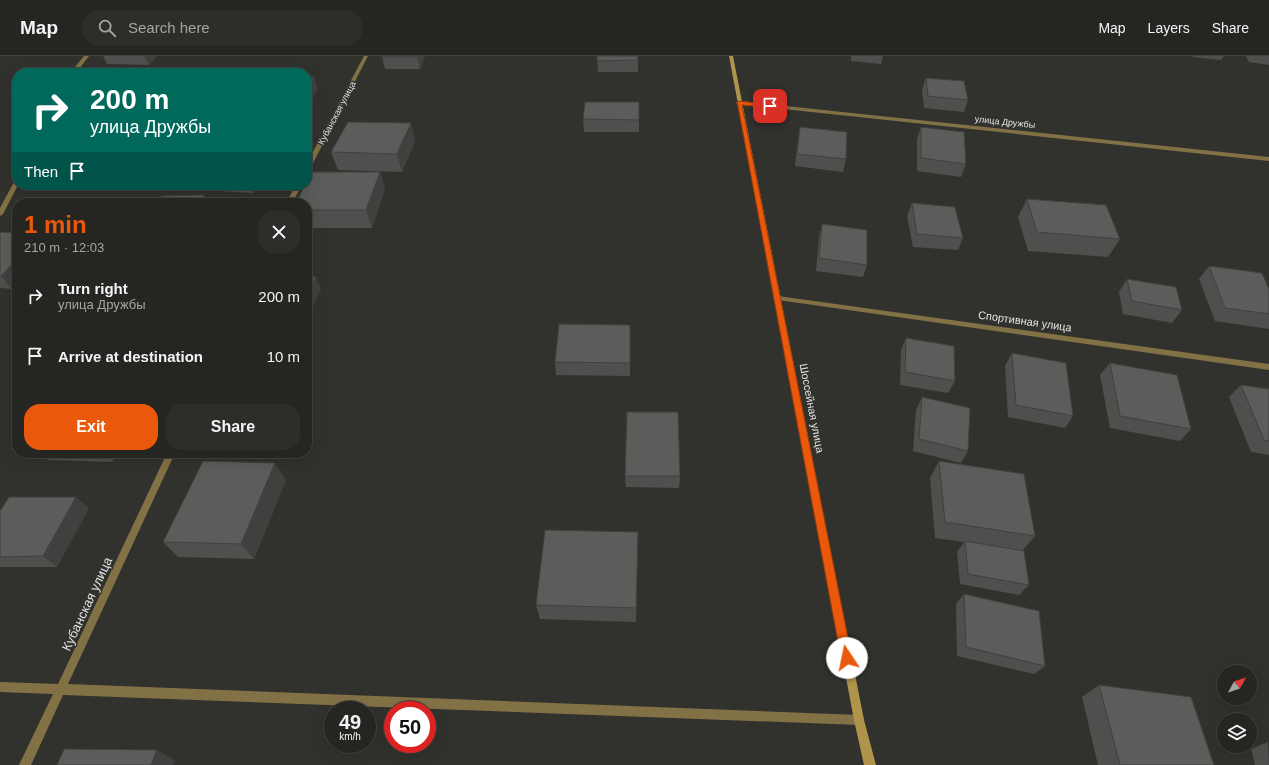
<!DOCTYPE html>
<html lang="en">
<head>
<meta charset="utf-8">
<style>
	body { margin:0; font-family:Arial,sans-serif; background:#2d2e2a; color:#f1f3f6; height:100vh; display:flex; flex-direction:column; font-size:15px; white-space:nowrap }
	* { box-sizing:border-box; margin:0 }
	p { font-size:13px; color:#a3a5a5 }
	.icon { flex:none; width:22px; height:22px; fill:none; stroke:currentColor; stroke-width:2; stroke-linecap:round; stroke-linejoin:round }
	.map { position:relative; flex:1; overflow:hidden }
	.drawer { position:absolute; left:12px; top:142px; width:300px; height:260px; display:flex; flex-direction:column; background:#252622; border-radius:16px; box-shadow:0 4px 16px #0002,0 0 0 1px #424340 }
	.drawer>* { flex:none }
	.guide { position:absolute; left:12px; top:12px; width:300px; height:122px; border-radius:16px; box-shadow:0 4px 16px #0002,0 0 0 1px #424340; background:#00695c; color:#fff; overflow:hidden }
	.needle { width:26px; rotate:50deg }
	.fabs { position:absolute; left:1217px; top:609px; display:grid; gap:8px }
	.fabs a { display:grid; place-items:center; width:40px; height:40px; border-radius:50%; background:#252622; box-shadow:0 4px 16px #0002,0 0 0 1px #424340; font-size:20px }
	.speed { position:absolute; left:324px; top:645px; display:flex; gap:8px; font-size:20px; font-weight:700; text-align:center }
	.speed>* { display:grid; place-content:center; width:52px; height:52px; border-radius:50%; background:#252622; box-shadow:0 4px 16px #0002,0 0 0 1px #424340; line-height:1 }
	.speed small { font-size:10px; font-weight:400 }
	.speed .limit { border:6px solid #d22; background:#fff; color:#111 }
	.pin { position:absolute; display:grid; place-items:center; width:34px; height:34px; color:#fff; margin:-17px; border-radius:8px; box-shadow:0 2px 6px #0006 }
	.me { position:absolute; width:44px; margin:-22px; rotate:349deg; stroke-linejoin:round; filter:drop-shadow(0 0 3px #0008) }
	.turn { display:flex; align-items:center; gap:14px; height:84px; padding:0 12px; font-size:18px }
	.turn .icon { width:52px; height:52px; stroke-width:2.5 }
	.turn b { display:block; font-size:28px; line-height:34px }
	.then { display:flex; align-items:center; height:38px; padding:0 12px; background:#0003; gap:8px; font-size:15px }
	.round { display:grid; place-items:center; flex:none; width:42px; height:42px; border-radius:16px; background:#2d2e2a }
	.overview { display:flex; align-items:center; justify-content:space-between; height:68px; padding:0 12px }
	h1 { font-size:24px; font-weight:700; line-height:30px; color:#ea580c }
	.primary-button { display:flex; gap:8px; margin-top:auto; padding:8px 12px }
	.primary-button a { flex:1; height:46px; border-radius:16px; background:#ea580c; color:#fff; font-size:16px; font-weight:700; line-height:46px; text-align:center }
	.primary-button a+a { background:#2d2e2a; color:#f1f3f6 }
	ul { padding:0; list-style:none }
	li { display:flex; align-items:center; gap:12px; height:60px; padding:0 12px }
	li div { flex:1 }
	li b { display:block; font-size:15px }
	li em { font-style:normal }
	header { display:flex; align-items:center; gap:24px; box-sizing:border-box; height:56px; padding:0 20px; background:#252622; border-bottom:1px solid #424340 }
	header strong { font-size:19px }
	nav { display:flex; gap:22px; margin-inline-start:auto; font-size:14px }
	.search { width:280px; height:36px; background:#2d2e2a; display:flex; align-items:center; gap:10px; box-sizing:border-box; padding:0 14px; border-radius:16px; color:#a3a5a5; font-size:15px }
	.map>svg:first-child { display:block }
	.lines { fill:none; stroke-linecap:round; stroke-linejoin:round }
	.street { fill:#837146; fill-rule:evenodd }
	.secondary { fill:#b1944c; fill-rule:evenodd }
	.wall { fill:#4d504d }
	.shaded-wall { fill:#3f413f }
	.building { fill:#5a5d5a; stroke:#3f413f }
	.route { fill:#ea580c; stroke:#983908 }
	.labels { text-anchor:middle; dominant-baseline:central; stroke-width:3; stroke-linejoin:round; paint-order:stroke }
	.far-street-label { font-size:9px; fill:#e2e2e0; stroke:#31322e }
	.street-label { font-size:11px; fill:#e2e2e0; stroke:#31322e }
	.near-street-label { font-size:13px; fill:#e2e2e0; stroke:#31322e }
</style>
</head>
<body>
<header>
<strong>Map</strong>
<div class="search"><svg class="icon" aria-label="search" viewBox="0 0 24 24"><circle cx="10" cy="10" r="6"/><path d="M15 15l6 6"/></svg>Search here</div>
<nav><a>Map</a><a>Layers</a><a>Share</a></nav>
</header>
<div class="map">
<svg width="1269" height="709" viewBox="0 0 1269 709">
	<rect width="100%" height="100%" fill="#31322e"/>
	<g class="lines">
		<!-- street -->
		<path class="street" d="M84,0H89L76,17H70Z
			M364,0H368L310,113L307,115V107Z
			M739,45L1269,101V105L737,48L736,47Z
			M17,124V129H18L3,158L0,160V152L14,126Z
			M296,129H302L292,147H286Z
			M776,240H778L1269,308V314L778,244L774,242Z
			M167,397H175L68,628L859,659L863,660L864,664L863,668L859,669L63,639L31,709H19L53,638L0,636V626L58,628Z"/>
		<!-- secondary -->
		<path class="secondary" d="M729,0H733L864,664L876,709H864L854,664Z"/>
	</g>
	<!-- wall -->
	<path class="wall" d="M103,0H157L149,9L107,8Z
		M382,0H425L420,13H385L382,1Z
		M597,0L638,4V16H598Z
		M851,0H883L881,8L851,5Z
		M1192,0H1224L1221,4L1193,1Z
		M1246,0H1269V9L1249,6Z
		M926,22L968,44L964,56L924,52L922,34Z
		M639,46V76H584L583,63Z
		M800,71L846,103L843,116L795,110L798,83Z
		M921,71L966,108L961,121L917,115V83Z
		M415,85L402,116L338,114L331,96Z
		M380,116L385,133L372,172H307V147Z
		M218,129H259L253,137L221,135Z
		M1027,143L1120,183L1108,201L1028,195L1018,161Z
		M912,147L963,182L958,194L913,191L907,160Z
		M822,168L867,209L863,221L816,215L819,181Z
		M0,176L17,177V227L12,233L0,232Z
		M1209,210L1269,233V273L1215,265L1199,223Z
		M1127,223L1182,254L1172,267L1123,258L1119,236Z
		M630,281V320L556,319L555,306Z
		M906,282L955,325L948,337L900,329L901,294Z
		M1012,297L1073,360L1065,372L1008,361L1005,310Z
		M1110,307L1191,373L1180,385L1110,372L1100,319Z
		M1241,329L1269,333V399L1251,396L1229,341Z
		M922,341L968,395L961,407L913,395L916,354Z
		M40,397H118L113,406L48,404Z
		M939,405L1035,480L1022,495L1029,529L1019,539L960,528L957,496L964,486L935,482L930,422Z
		M625,420H680L679,432L626,431Z
		M286,424L254,503L178,501L163,486Z
		M89,452L57,511H0V455Z
		M638,492L636,566L540,563L536,549Z
		M964,538L1045,610L1034,618L957,600L956,548Z
		M1099,629L1214,709H1098L1082,641Z
		M1268,686L1269,709H1255L1251,693Z"/>
	<!-- shaded-wall -->
	<path class="shaded-wall" d="M144,0H157L149,9Z
		M418,0H425L420,13L417,1Z
		M314,21L318,33L307,52V33Z
		M411,67L415,85L402,116L397,98Z
		M380,116L385,133L372,172L366,154Z
		M250,129H259L253,137Z
		M204,139L208,147H199Z
		M17,203V227L12,233L1,220Z
		M316,221L321,233L307,263V238Z
		M105,397H118L113,406Z
		M275,407L286,424L254,503L241,488Z
		M76,441L89,452L57,511L43,500Z
		M157,694L175,704L173,709H151Z"/>
	<!-- building -->
	<path class="building" d="M382,0H418L417,1H382Z
		M597,0H638V4L597,5Z
		M307,21H314L307,33Z
		M926,22L964,25L968,44L928,40Z
		M585,46H639V64L583,63Z
		M348,66L411,67L397,98L331,96Z
		M800,71L847,76L846,103L797,98Z
		M921,71L964,76L966,108L921,102Z
		M311,116H380L366,154H307V147H296L305,129H307V124Z
		M204,139L199,147H156L161,140Z
		M1027,143L1106,149L1120,183L1037,176Z
		M912,147L955,151L963,182L917,178Z
		M822,168L867,174V209L819,202Z
		M0,176L17,177V203L1,220H0Z
		M1209,210L1262,217L1269,233V258L1225,252Z
		M307,220L316,221L307,238Z
		M1127,223L1176,231L1182,254L1132,245Z
		M559,268L630,269V307L555,306Z
		M906,282L954,290L955,325L905,316Z
		M1012,297L1066,307L1073,360L1016,349Z
		M1110,307L1177,319L1191,373L1120,360Z
		M1241,329L1269,333V385L1264,384Z
		M922,341L970,352L968,395L919,383Z
		M627,356H678L680,420H625Z
		M203,405L275,407L241,488L163,486Z
		M939,405L1024,418L1035,480L945,466Z
		M9,441H76L43,500L0,501V455Z
		M545,474L638,476L636,552L536,549Z
		M965,485L1024,495L1029,529L968,518Z
		M964,538L1039,555L1045,610L966,591Z
		M1099,629L1191,641L1214,709H1120Z
		M64,693L157,694L151,709H57Z"/>
	<!-- route -->
	<path class="route" d="M737,45L770,48L773,50L770,52L742,49L852,602L851,606L847,607L843,606L841,602Z"/>
	<g class="labels">
		<!-- far-street labels -->
		<g class="far-street-label">
			<text transform="translate(337 57) rotate(-62)">Кубанская улица</text>
			<text transform="translate(1005 66) rotate(6)">улица Дружбы</text>
		</g>
		<!-- street labels -->
		<g class="street-label">
			<text transform="translate(1025 265) rotate(8)">Спортивная улица</text>
			<text transform="translate(812 352) rotate(79)">Шоссейная улица</text>
		</g>
		<!-- near-street labels -->
		<g class="near-street-label">
			<text transform="translate(87 548) rotate(-65)">Кубанская улица</text>
		</g>
	</g>
</svg>
<div class="fabs">
<a><svg class="needle" viewBox="-14 -14 28 28"><path d="M0-13l5 13h-10z" fill="#e53935"/><path d="M0 13l5-13h-10z" fill="#a3a5a5"/></svg></a>
<a><svg class="icon" aria-label="layers" viewBox="0 0 24 24"><path d="M12 4l9 5-9 5-9-5zM3 14l9 5 9-5"/></svg></a>
</div>
<div class="speed"><div>49<small>km/h</small></div><div class="limit">50</div></div>
<div class="pin" style="left:770px;top:50px;background:#d93025"><svg class="icon" aria-label="arrive" viewBox="0 0 24 24"><path d="M6 21V4h12l-3 4 3 4H6"/></svg></div>
<svg class="me" style="left:847px;top:602px" viewBox="-20 -20 40 40"><circle r="19" fill="#fff"/><path d="M0-13L10 11 0 6-10 11z" fill="#ea580c"/></svg>
<div class="guide">
<div class="turn"><svg class="icon" aria-label="right" viewBox="0 0 24 24"><path d="M7 20v-9h11M14 6l5 5-5 5"/></svg><div><b>200 m</b>улица Дружбы</div></div>
<div class="then">Then<svg class="icon" aria-label="arrive" viewBox="0 0 24 24"><path d="M6 21V4h12l-3 4 3 4H6"/></svg></div>
</div>
<section class="drawer">
<div class="overview"><div><h1>1 min</h1><p>210 m · 12:03</p></div><a class="round"><svg class="icon" aria-label="close" viewBox="0 0 24 24"><path d="M6 6l12 12M18 6L6 18"/></svg></a></div>
<ul>
<li><svg class="icon" aria-label="right" viewBox="0 0 24 24"><path d="M7 20v-9h11M14 6l5 5-5 5"/></svg><div><b>Turn right</b><p>улица Дружбы</p></div><em>200 m</em></li>
<li><svg class="icon" aria-label="arrive" viewBox="0 0 24 24"><path d="M6 21V4h12l-3 4 3 4H6"/></svg><div><b>Arrive at destination</b></div><em>10 m</em></li>
</ul>
<div class="primary-button"><a>Exit</a><a>Share</a></div>
</section>
</div>
</body>
</html>
